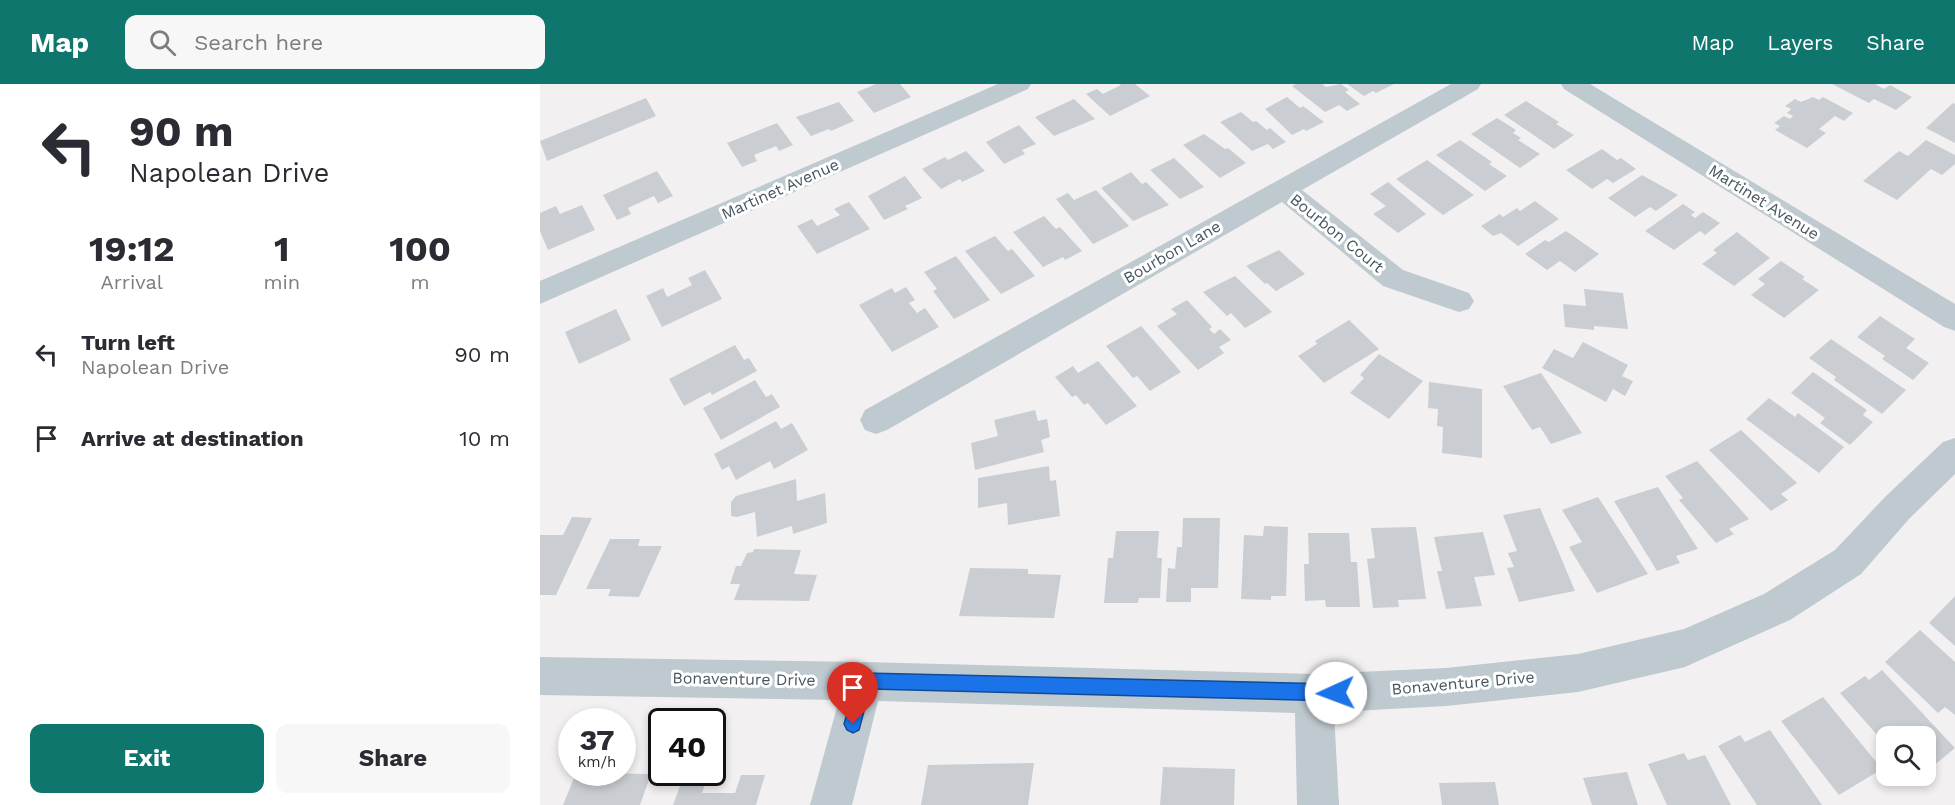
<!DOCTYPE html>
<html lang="en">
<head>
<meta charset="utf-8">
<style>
	body { margin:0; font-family:"Work Sans",sans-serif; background:#f7f7f7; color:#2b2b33; height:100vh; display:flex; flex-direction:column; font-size:22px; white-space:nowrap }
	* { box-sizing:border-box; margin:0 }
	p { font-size:20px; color:#7c7c81 }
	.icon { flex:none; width:33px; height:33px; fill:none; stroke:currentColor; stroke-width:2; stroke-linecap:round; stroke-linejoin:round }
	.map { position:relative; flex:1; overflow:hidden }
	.details { display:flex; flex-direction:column; background:#fff; width:540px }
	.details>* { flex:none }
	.top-card { background:#fff; color:#2b2b33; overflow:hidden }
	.tools { position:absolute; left:1336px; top:642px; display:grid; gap:12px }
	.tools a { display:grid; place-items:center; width:60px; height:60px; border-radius:12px; background:#fff; box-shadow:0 3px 9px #0003; font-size:30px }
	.speed { position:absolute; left:18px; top:624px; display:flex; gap:12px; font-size:30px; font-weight:700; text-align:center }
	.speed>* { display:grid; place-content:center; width:78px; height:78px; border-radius:50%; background:#fff; box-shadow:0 3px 9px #0003; line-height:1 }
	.speed small { font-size:15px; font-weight:400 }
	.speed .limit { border:3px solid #111; border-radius:9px; background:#fff; color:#111 }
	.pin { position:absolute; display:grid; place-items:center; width:51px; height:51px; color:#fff; margin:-62px -26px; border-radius:50% 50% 50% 0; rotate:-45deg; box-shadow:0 0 6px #0007 }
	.pin .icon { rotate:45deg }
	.me { position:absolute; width:66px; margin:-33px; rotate:268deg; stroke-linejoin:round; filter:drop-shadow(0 0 4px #0008) }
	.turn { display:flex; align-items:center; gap:21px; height:126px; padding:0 30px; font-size:27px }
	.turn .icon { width:78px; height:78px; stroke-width:2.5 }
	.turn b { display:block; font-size:42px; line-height:51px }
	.eta { display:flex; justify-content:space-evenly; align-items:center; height:102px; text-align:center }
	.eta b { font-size:36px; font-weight:700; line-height:42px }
	.primary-button { display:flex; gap:12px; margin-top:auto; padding:12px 30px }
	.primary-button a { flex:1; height:69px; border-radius:12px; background:#0f766e; color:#fff; font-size:24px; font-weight:700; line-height:69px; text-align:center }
	.primary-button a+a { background:#f7f7f7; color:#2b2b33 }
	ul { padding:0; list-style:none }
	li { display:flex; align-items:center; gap:18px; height:84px; padding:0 30px }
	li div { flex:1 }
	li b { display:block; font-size:22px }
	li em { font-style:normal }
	header { display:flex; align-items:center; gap:36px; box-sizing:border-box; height:84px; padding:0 30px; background:#0f766e; color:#fff }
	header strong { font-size:28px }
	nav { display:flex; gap:33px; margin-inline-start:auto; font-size:21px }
	.search { width:420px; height:54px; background:#f7f7f7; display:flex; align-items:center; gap:15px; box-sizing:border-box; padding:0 21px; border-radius:12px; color:#7c7c81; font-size:22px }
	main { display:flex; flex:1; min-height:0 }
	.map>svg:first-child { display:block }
	.building { fill:#caced3 }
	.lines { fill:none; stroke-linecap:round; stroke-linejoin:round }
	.minor { fill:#bec9d0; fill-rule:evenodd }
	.route { fill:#1a73e8; stroke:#114b97; stroke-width:1.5 }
	.labels { text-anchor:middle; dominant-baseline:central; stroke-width:6; stroke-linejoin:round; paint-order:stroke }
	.street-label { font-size:16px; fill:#48565f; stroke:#fff }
</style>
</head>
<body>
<header>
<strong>Map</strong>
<div class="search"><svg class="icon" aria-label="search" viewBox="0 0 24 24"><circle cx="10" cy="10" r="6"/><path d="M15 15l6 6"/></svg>Search here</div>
<nav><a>Map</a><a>Layers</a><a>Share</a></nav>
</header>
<main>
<section class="details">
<div class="top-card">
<div class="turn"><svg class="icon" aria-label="left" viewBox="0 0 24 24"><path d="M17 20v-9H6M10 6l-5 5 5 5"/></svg><div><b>90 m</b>Napolean Drive</div></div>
</div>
<div class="eta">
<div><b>19:12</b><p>Arrival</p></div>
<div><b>1</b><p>min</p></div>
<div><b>100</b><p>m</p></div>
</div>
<ul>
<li><svg class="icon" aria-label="left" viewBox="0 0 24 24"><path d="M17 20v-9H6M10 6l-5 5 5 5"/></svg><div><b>Turn left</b><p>Napolean Drive</p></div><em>90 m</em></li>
<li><svg class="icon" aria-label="arrive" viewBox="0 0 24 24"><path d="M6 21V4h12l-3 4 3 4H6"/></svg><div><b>Arrive at destination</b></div><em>10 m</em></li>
</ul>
<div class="primary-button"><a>Exit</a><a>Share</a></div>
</section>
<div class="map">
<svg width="1415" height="721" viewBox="0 0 1415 721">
	<rect width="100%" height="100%" fill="#f3f0f1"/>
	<!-- building -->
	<path class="building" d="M336,0H360L371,13L334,29L317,8Z
		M579,0H595L610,12L570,32L546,10L557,5L563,10L581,1Z
		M756,0H782L786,3L801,0L809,6L805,8L820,20L807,27L799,21L785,28L752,2Z
		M807,0H854L836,9L833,7L824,12Z
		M1292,0H1335L1344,5L1350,1L1372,13L1356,26L1334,15L1329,19Z
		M747,13L760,24L763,22L784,38L766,47L764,45L752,51L725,25Z
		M1273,13L1279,16L1283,13L1313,29L1304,37L1295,32L1279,45L1286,49L1267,64L1235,46L1240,42L1234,39L1244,32L1250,35L1253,32L1247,29L1251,25L1245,22L1255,15L1261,18Z
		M106,14L116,32L7,77L0,57Z
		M534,15L555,35L514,52L495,33Z
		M986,17L1019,38L1016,40L1034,51L1014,65L964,31Z
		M299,18L314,37L291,47L289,45L271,52L256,33Z
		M1413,19L1415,20V59L1386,44Z
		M701,28L713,38L716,37L727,46L730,44L746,58L733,65L728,60L712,67L680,38Z
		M957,34L976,46L973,49L981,54L978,56L1000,70L980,84L931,50Z
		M237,39L253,61L239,67L236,62L214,71L217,77L202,83L187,59Z
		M479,41L496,60L482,66L485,70L464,80L446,58Z
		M664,50L685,65L688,64L706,79L680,94L643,61Z
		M920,56L952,78L949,80L967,92L945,107L896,71Z
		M1386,56L1415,71V80L1402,91L1391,85L1357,116L1323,97L1359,67L1368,72Z
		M1062,65L1077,76L1081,74L1096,85L1073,99L1067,95L1052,105L1026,86Z
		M426,67L445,87L422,98L420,95L401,105L382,85L405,73L408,76Z
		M634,74L664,103L640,115L610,86Z
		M887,76L934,111L903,131L856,95Z
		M117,87L133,112L118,119L114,112L88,124L91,130L77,136L63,111Z
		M591,88L602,100L606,98L629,121L593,137L561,104Z
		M1102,91L1138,111L1116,127L1110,123L1095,133L1068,114Z
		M365,92L382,114L365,122L368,125L344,136L328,112Z
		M848,98L886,130L858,149L833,130L846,122L830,110Z
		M556,106L589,142L553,160L516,115L528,109L534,116Z
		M995,117L1019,135L978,162L961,149L953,152L941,142L960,130L963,133L977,124L980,127Z
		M309,118L330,145L277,170L257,142L272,135L277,142L300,131L294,125Z
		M1143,120L1155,128L1151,131L1155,134L1163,128L1180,139L1165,151L1160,147L1134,166L1105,147Z
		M42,121L55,146L8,166L0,147V129L16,122L20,130Z
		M504,132L516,145L520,143L542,167L525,176L523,173L503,183L473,148Z
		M1026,147L1059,170L1035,188L1020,177L1007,186L985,170L1005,156L1009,158Z
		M1197,148L1230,174L1194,202L1162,180L1177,169L1173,166Z
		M455,152L468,167L472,165L495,192L461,210L425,167Z
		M739,166L765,190L736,207L727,199L725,200L706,182Z
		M416,172L450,216L414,235L393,207L397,205L384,188Z
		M1241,177L1265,193L1262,195L1279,206L1244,234L1211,211L1225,200L1218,195Z
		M165,186L182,215L122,243L106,212L123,204L127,213L152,201L148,194Z
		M695,192L732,228L705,244L691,229L687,232L663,208Z
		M366,203L375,216L369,219L377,229L385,224L399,243L352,268L319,221L352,204L355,209Z
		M1044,205L1083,209L1088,245L1054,242V246L1025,243L1023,220L1046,222Z
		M647,216L672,243L669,245L674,250L680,245L691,256L679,263L684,269L658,286L617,242L637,230L631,225Z
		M76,225L91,256L39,280L25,248Z
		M1340,232L1375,255L1366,264L1389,279L1373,296L1342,275L1345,272L1317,253Z
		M809,236L839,265L784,299L758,272L777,260L775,257Z
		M601,242L641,288L610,307L597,292L593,294L566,262Z
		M1291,255L1366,306L1342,330L1294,296L1296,293L1269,274Z
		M1043,258L1088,281L1082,292L1093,297L1085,312L1073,305L1066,318L1002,284L1014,265L1033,274Z
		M195,261L204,276L209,274L217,287L172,311L170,308L144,322L129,295Z
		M839,270L883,297L849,335L810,309L824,294L820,291Z
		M558,277L597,322L566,341L548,319L544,321L536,311L532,313L515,293L533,282L538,289Z
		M1273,288L1327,326L1323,331L1333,338L1310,361L1280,339L1285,334L1251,309Z
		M1001,289L1042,349L1011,360L1000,343L992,346L963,302Z
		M215,296L226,313L232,310L240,323L181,356L163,324Z
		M889,298L942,305V374L902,369L903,343L897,342L898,325L888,324Z
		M1229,314L1255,333L1258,329L1304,363L1279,389L1206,335Z
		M495,326L498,337L507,335L510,353L501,356L504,368L435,386L431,359L458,352L454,336Z
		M236,337L241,345L252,339L268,366L234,385L230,377L196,396L189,382L182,386L174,370Z
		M1201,346L1257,399L1241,410L1248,416L1231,427L1169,366Z
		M1157,377L1209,435L1189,445L1194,450L1176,459L1139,416L1143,414L1125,392Z
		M509,382L510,397L516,396L520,432L468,441L467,419L438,424V394Z
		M256,395L257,417L285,409L287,439L253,450L252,442L217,453L215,428L197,433L191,432V418L196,412Z
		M1118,403L1158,465L1136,472L1140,479L1117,487L1074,417Z
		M1058,413L1108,490L1057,509L1029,463L1042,458L1022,426Z
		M1000,424L1035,507L979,518L967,484L974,483L968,469L977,467L963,431Z
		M32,433L52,434L16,511H0V451H23Z
		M643,434H680L678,504H651V518H626L628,484L635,485L637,463H642Z
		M724,442L748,443L746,512H731V516L701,515L704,451L723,452Z
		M876,443L886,515L858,516L859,523L833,524L827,475L835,474L831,444Z
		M576,447H619L617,474H622L620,514H599L598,519H564L568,474H573Z
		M943,448L955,491L934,493L942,522L906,525L897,487H902L894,453Z
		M768,449H809L811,478H817L820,523H786L785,516L765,517L764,480H769Z
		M70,455H100L98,462H122L99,513L68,512L71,505H46Z
		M214,465L261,466L254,490L277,491L269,517L194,516L200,500H190L196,482H201L207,469L213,468Z
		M430,484L488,485V490L521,491L514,534L419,532Z
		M1415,512V562L1389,539Z
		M1380,546L1415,578V631L1405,623L1398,629L1345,578Z
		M1342,586L1415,664L1386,688V652H1347V662L1300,609L1325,592L1329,596Z
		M1283,613L1342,685L1299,711L1241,637Z
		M1230,646L1282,721H1217L1178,662L1200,651L1205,658Z
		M1144,669L1148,676L1165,671L1191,721H1127L1108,680Z
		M494,679L488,721H381L388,681Z
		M623,683L695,685L694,721H620Z
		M1087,688L1098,721H1052L1043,694Z
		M36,689L111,690L100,721H23Z
		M144,691H168L162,709H195L201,691H225L216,721H133Z
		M955,698L959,721H902L899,699Z"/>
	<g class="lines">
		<!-- minor -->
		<path class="minor" d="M458,0H491L488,5L0,220V197Z
			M911,0H941L938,5L762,106L863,186L929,209L934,217L929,225L919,228L843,202L742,118L347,346L336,350L325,346L320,336L325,326Z
			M1021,0H1050L1415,220V247L1404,243L1024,5Z
			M1415,354V390L1369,435L1321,490L1250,536L1158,577L1145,583L1038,608L906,622L794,628L799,721H757L755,629L338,617L312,721H270L299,616L0,611V573L324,578L774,590L906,584L1038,570L1144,545L1224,510L1295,466L1345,413L1403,358Z"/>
	</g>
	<!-- route -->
	<path class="route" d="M324,589L796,600L801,603L804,609L801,614L796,617L330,605L319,646L313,649L307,646L304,640L316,597L318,591Z"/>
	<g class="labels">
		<!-- street labels -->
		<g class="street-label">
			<text transform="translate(240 105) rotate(-24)">Martinet Avenue</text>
			<text transform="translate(1224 118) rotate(32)">Martinet Avenue</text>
			<text transform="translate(797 149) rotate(39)">Bourbon Court</text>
			<text transform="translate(632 168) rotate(-30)">Bourbon Lane</text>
			<text transform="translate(204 595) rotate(1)">Bonaventure Drive</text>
			<text transform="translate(923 599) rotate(-5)">Bonaventure Drive</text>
		</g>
	</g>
</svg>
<div class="tools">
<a><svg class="icon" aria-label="search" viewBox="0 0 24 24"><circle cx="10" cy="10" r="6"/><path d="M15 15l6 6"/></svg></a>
</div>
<div class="speed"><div>37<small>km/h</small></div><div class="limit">40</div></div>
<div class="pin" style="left:313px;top:640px;background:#d93025"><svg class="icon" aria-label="arrive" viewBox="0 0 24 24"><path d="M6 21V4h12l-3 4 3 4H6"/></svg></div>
<svg class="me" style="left:796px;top:609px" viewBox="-20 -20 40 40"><circle r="19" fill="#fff"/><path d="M0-13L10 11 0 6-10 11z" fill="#1a73e8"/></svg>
</div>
</main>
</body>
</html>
